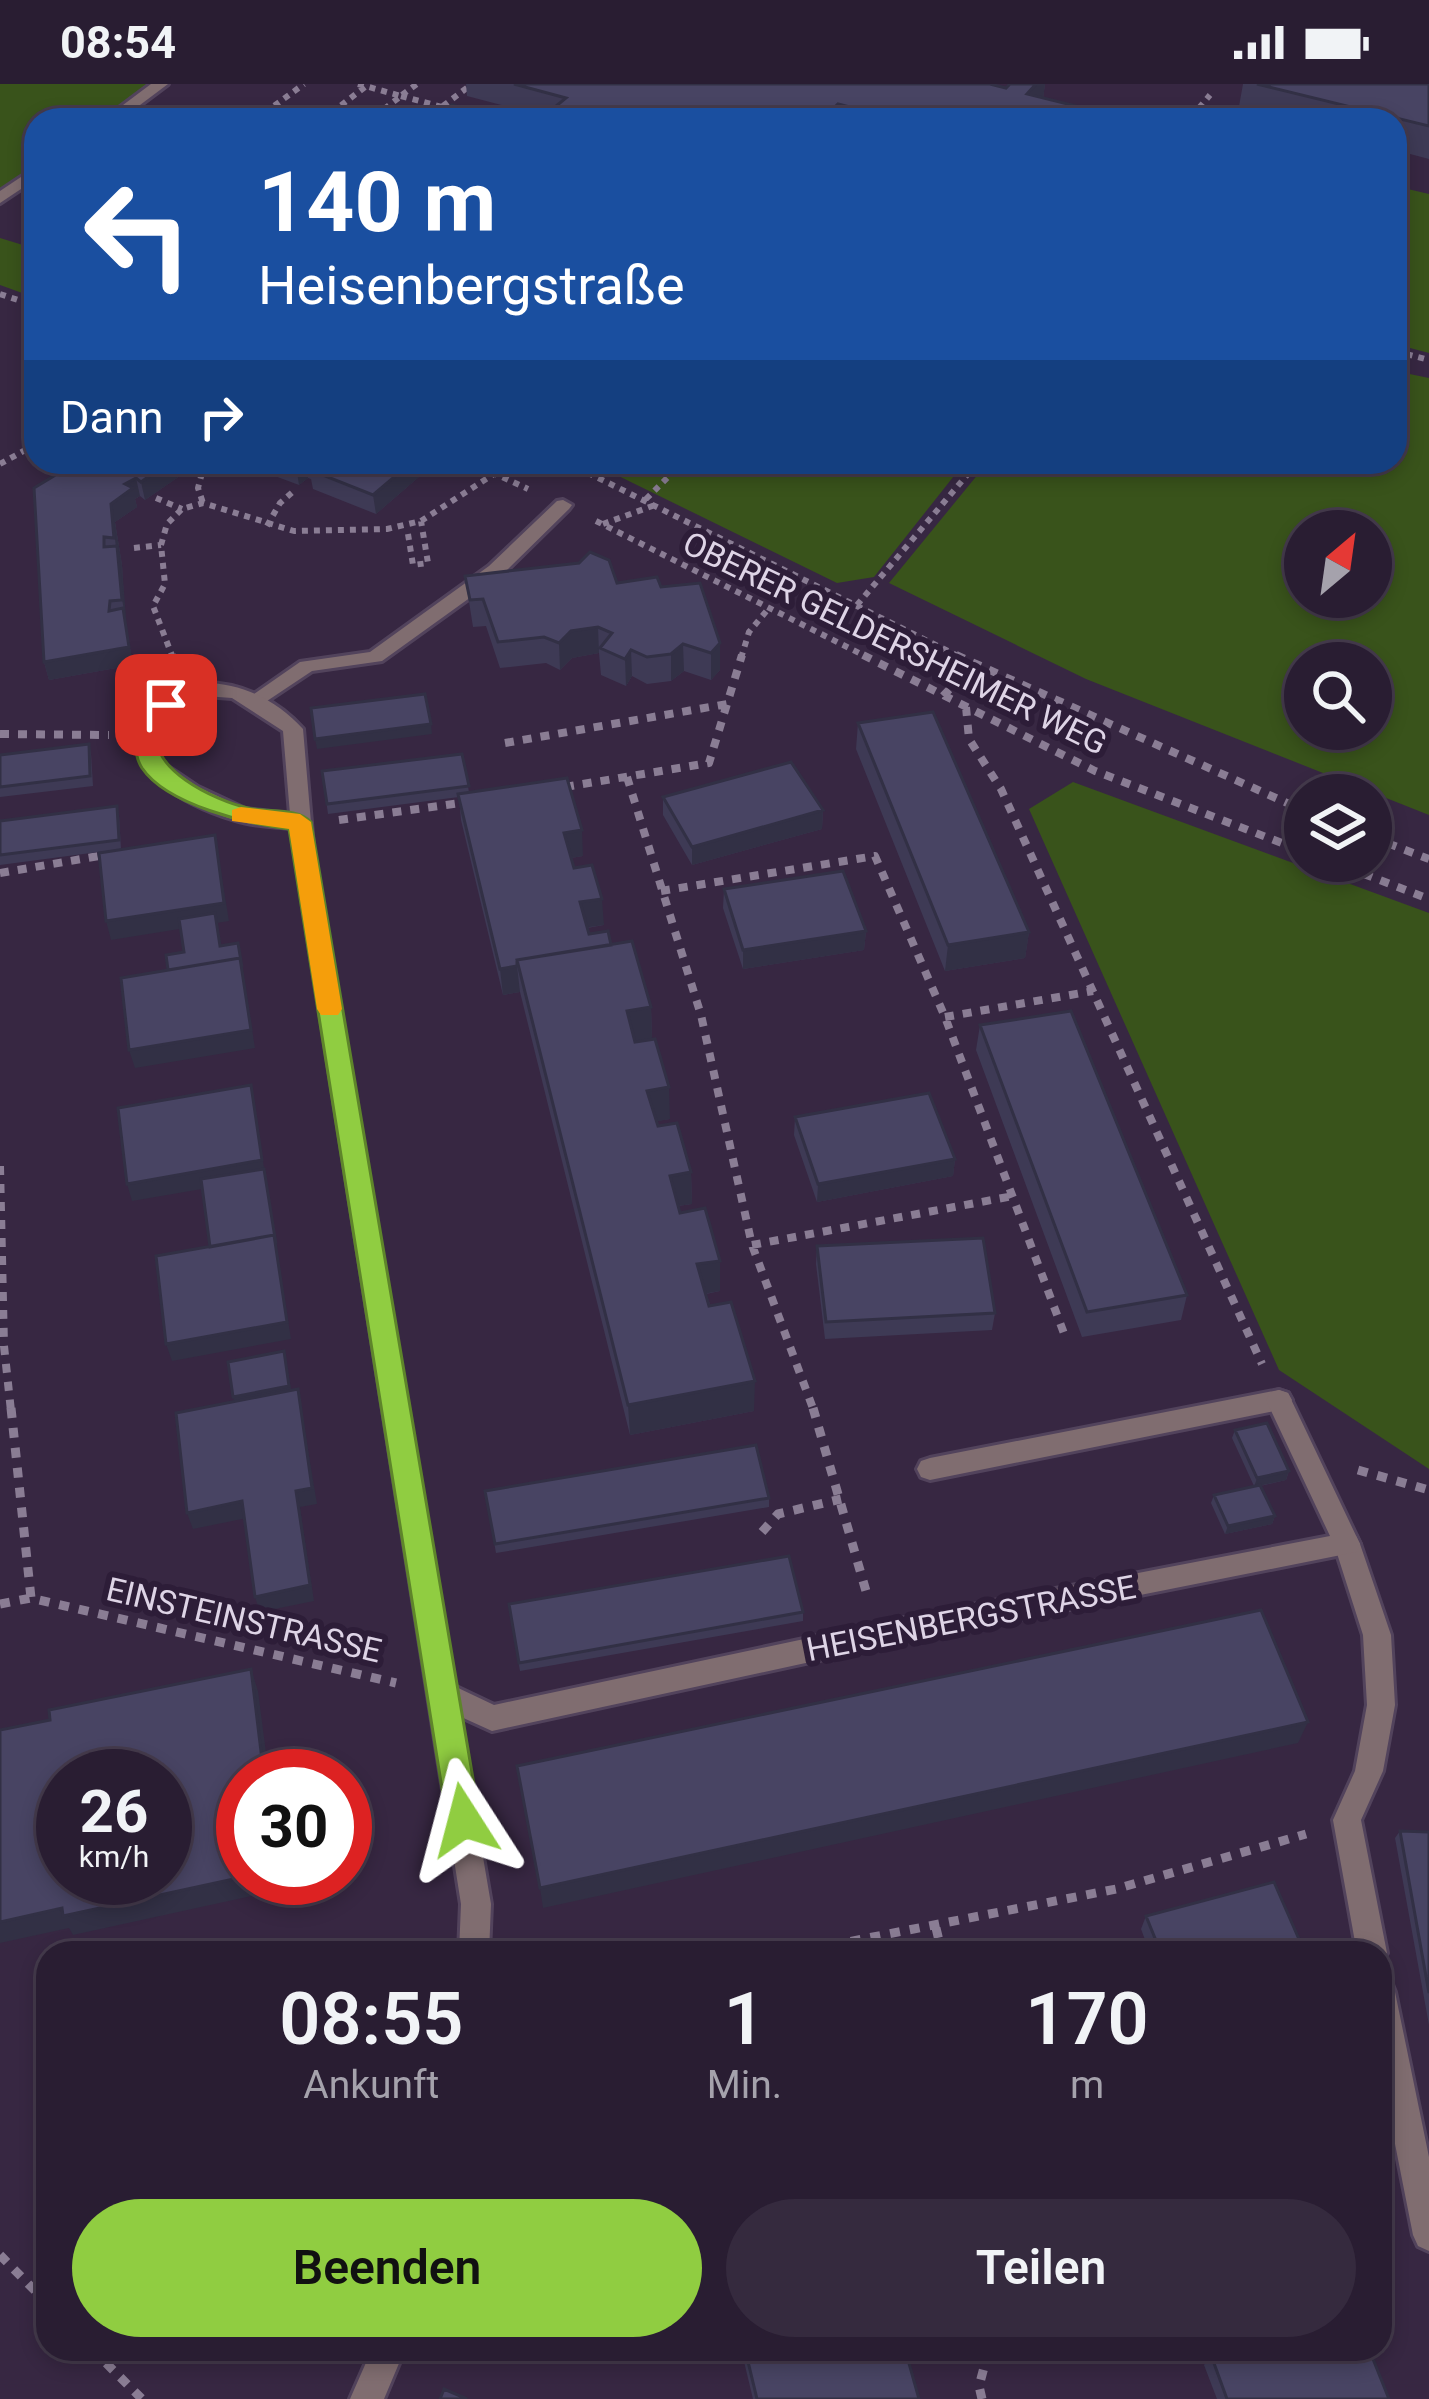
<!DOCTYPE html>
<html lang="de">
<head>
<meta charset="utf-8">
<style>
	body { margin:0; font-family:Roboto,sans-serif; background:#352a3e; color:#f1f3f6; height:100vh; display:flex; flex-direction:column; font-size:45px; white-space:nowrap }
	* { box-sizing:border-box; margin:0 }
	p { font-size:39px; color:#a5a2ac }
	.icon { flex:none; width:66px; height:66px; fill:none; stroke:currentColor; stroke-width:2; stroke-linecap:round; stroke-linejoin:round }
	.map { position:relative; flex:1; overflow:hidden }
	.panel { position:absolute; left:36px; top:1857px; width:1356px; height:420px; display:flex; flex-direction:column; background:#291d32; border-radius:36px; box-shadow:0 6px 18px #0003,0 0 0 3px #453b4d }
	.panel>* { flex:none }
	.top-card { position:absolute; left:24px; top:24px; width:1383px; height:366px; border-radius:36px; box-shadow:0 6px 18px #0003,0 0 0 3px #453b4d; background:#1a4fa0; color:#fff; overflow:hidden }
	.needle { width:78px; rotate:29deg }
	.controls { position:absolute; left:1284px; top:426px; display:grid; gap:24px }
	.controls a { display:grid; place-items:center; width:108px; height:108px; border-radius:50%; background:#291d32; box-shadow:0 6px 18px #0003,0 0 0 3px #453b4d; font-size:60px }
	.speed { position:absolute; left:36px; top:1665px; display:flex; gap:24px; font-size:60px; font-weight:700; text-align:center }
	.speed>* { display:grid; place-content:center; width:156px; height:156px; border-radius:50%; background:#291d32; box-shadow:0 6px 18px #0003,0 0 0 3px #453b4d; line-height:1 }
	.speed small { font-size:30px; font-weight:400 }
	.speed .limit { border:18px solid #d22; background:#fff; color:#111 }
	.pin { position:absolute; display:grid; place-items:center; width:102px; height:102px; color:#fff; margin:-51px; border-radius:24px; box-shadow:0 6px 18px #0006 }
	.me { position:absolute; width:132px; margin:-66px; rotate:351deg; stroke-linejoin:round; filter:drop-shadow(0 0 9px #0008) }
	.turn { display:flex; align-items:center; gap:42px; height:252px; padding:0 36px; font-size:54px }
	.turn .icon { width:156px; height:156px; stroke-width:2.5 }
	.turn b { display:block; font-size:84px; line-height:102px }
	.then { display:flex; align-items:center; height:114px; padding:0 36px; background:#0003; gap:24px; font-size:45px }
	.eta { display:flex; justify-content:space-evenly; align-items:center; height:204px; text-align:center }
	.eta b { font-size:72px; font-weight:600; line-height:84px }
	.primary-button { display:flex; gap:24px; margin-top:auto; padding:24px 36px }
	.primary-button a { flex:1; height:138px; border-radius:72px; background:#90cd41; color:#111; font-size:48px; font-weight:600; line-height:138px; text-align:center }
	.primary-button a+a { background:#352a3e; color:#f1f3f6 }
	.status { display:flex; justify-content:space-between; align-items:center; height:84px; padding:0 60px; background:#291d32; direction:ltr }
	.status svg { height:33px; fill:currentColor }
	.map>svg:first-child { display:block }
	.green { fill:#39531b; fill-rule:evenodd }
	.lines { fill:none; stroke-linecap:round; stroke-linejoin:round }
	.service-casing { stroke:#52435c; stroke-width:6 }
	.minor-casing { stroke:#52435c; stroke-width:6 }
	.path-far2 { stroke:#8a7d94; stroke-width:6; stroke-dasharray:6 6; stroke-linecap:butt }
	.path-far1 { stroke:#8a7d94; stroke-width:8; stroke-dasharray:9 9; stroke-linecap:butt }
	.path { stroke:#8a7d94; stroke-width:9; stroke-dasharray:10 10; stroke-linecap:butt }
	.service { fill:#806d70; fill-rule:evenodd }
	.minor { fill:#806d70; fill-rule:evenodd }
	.wall { fill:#3e3a55 }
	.shaded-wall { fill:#323045 }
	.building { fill:#484463; stroke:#323045; stroke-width:3; fill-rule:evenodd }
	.route { fill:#90cd41; stroke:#5e852a; stroke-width:3 }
	.slow { fill:#f59e0b }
	.labels { text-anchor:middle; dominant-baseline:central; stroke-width:12; stroke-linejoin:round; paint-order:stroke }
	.street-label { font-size:33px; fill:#ded4e6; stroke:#2d1d38 }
</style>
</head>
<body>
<div class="status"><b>08:54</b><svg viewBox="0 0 49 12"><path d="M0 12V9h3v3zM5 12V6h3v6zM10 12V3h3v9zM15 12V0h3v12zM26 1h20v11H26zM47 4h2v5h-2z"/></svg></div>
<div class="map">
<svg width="1429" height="2315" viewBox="0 0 1429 2315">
	<rect width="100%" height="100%" fill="#372742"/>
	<!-- green -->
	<path class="green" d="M0,0H152L101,36H36V81L0,106Z
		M1395,102L1429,110V269L1395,260Z
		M0,154L36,165V214L0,201Z
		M1395,287L1429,294V731L1086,595L889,499L988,378H1395ZM1305,447H1371V513H1305ZM1305,579H1371V645H1305Z
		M590,378H965L874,493L837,499Z
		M1073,698L1429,829V1385L1279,1286L1029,725Z"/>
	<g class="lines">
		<!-- service casing -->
		<g class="service-casing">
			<path id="service" d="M151,0H168L120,36H103Z
				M36,83V95L0,119V107Z
				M563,416L572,421L569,425L503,490L382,577L312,587L264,619H250L247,615L300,578L370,568L489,482L557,417Z
				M1279,1306L1288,1309L1292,1316L1288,1323L1279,1326L930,1396L921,1393L917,1385L921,1377L930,1374Z
				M1347,1449L1356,1452L1360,1460L1391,1551L1395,1621L1383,1687L1361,1736L1387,1869L1380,1880V1869H1357L1333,1736L1355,1687L1367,1621L1363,1551L1334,1460L1338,1452Z
				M1380,1893L1391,1898L1395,1908L1429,2073V2167L1418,2162L1413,2151L1380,1984Z"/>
		</g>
		<!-- minor casing -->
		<g class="minor-casing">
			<path id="minor" d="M205,599C242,599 278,617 303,645L314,774L454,1602L494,1621L879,1539L1330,1452L1266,1316L1270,1309L1279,1306L1288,1309L1360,1460L1356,1468L879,1563L492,1647L459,1632L491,1820L489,1869H459L461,1820L291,744C273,742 252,742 235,736C190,722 118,689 141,632L180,606ZM205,612L232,614L283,647L290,730L245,725L198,703L161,678L155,660L158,639L175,625Z
				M372,2265H405L384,2315H350Z"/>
		</g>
		<!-- path-far2 -->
		<path class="path-far2" d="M358,0L401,12L370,36
			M402,11L417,0
			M401,12L457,27
			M443,22L472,0
			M1199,24L1210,11
			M180,27L213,36
			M255,36L304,0
			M322,36L365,3
			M0,210L36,222
			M1395,267L1429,276
			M1395,292L1402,294
			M470,378L528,405
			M566,378L962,574
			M0,380L36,360
			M202,389L198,404L203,419
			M156,414L182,425
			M646,415L683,378
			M596,437L869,574
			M603,440L655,421
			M267,442L280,419L295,406
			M408,450L413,481L428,479L421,437
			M134,464L161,461
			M857,521L978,378
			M173,574L153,522L165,500L161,461L167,440L182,425L203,419L294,447L387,445L421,437L494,390
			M741,574L749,548L769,524"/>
		<!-- path-far1 -->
		<path class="path-far1" d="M172,571L175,579
			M863,571L1095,687L1305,768
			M956,571L1305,727
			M943,612L974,580
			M966,623L969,655L1001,705L1262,1280
			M0,650L109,651
			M505,659L727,620L742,571
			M627,693L701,931L752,1161L814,1327
			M565,703L709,679L727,620
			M339,736L467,718
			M1371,753L1429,775
			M1330,777L1429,815
			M0,789L105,771
			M661,807L875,772L945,933L1065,1252
			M945,933L1093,907
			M0,1082L4,1262L11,1327
			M752,1161L1013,1112"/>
		<!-- path -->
		<path class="path" d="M11,1324L31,1514L396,1599
			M813,1324L868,1514
			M1358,1386L1429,1406
			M762,1448L778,1430L841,1415
			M0,1520L31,1514
			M936,1844L942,1869
			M792,1869L1116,1805L1306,1750
			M0,2171L48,2220
			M92,2265L142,2315
			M982,2315L979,2302L989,2265"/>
		<!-- service -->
		<use href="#service" class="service"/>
		<!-- minor -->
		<use href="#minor" class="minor"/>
	</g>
	<!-- wall -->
	<path class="wall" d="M466,0H990L1006,4L1045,0L1043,14L1076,22L1074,36H539L544,32L467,12Z
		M1243,0H1429V75L1395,66V36H1272L1238,28Z
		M77,378H200L145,416L140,412L135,415L137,423L115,438L122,481L125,535L133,581L49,596L44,578Z
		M237,378H418L420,392L376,430L313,405L311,395L308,394L299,401Z
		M465,492L661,503L720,559V586L711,596L684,587L671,597L647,600L632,592L626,602L601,591L599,569L572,574L560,586L546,579L500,584L486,542L473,543Z
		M858,639L1029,848L1025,874L945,887L856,665Z
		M89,660L91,670L93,702L0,713V671Z
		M462,670L469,708L583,772L571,774L574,784L604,841L587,844L589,850L611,861L651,923L652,955L670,1035L656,1037L691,1088L692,1120L678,1122L720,1207L706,1210L754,1327L630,1351L520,908L503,911L461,736L459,713L328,730L322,687Z
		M663,713L823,726L822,745L692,781L663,731Z
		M119,732L121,765L0,781V737Z
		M724,805L866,847L864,866L743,885L723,824Z
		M980,941L1187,1211L1181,1236L1082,1253L976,966Z
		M795,1033L955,1075L953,1092L817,1118L794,1051Z
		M817,1162L995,1229L992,1246L825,1255L816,1180Z
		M1235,1346L1289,1387L1286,1396L1260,1402L1275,1432L1272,1440L1225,1450L1211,1419L1214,1411L1254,1402L1232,1354Z
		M485,1407L769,1414V1423L496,1469Z
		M509,1520L803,1528V1537L520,1587Z
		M1400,1747L1429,1748V1941L1395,1754Z
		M1146,1832L1305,1869H1150L1141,1845Z
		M741,2265H905L919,2315H753Z
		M1211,2271L1389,2315H1217L1204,2281Z"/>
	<!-- shaded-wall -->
	<path class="shaded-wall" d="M1036,0H1045L1043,15L1027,10Z
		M838,20L837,36H822Z
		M1076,22L1074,36H1063Z
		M169,378H200L145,416L141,398Z
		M302,378H306L308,394L299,401L296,382Z
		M412,378H418L420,392L376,430L373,411Z
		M136,394L140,412L135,415L137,423L115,438L122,481L126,534L122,516L111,420L125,400Z
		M123,524L133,581L49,596L44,578Z
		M598,543L599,569L572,574L560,586L559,559L571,547Z
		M720,559V586L711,596V569Z
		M683,560L684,587L671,597V570Z
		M631,566L632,592L626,602L625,575Z
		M431,640L432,650L317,665L315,655Z
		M823,726L822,745L692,781V763Z
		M582,746L583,772L565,775L564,749Z
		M215,751L229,837L111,856L106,837Z
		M602,815L604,841L582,844L580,818Z
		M866,847L864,866L743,885V866Z
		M1029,848L1025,874L945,887L948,861Z
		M240,868L255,964L135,984L129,966L243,893Z
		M517,882L520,908L503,911L500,885Z
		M651,923L652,955L628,959L627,927Z
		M251,1001L291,1255L172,1277L166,1260L266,1094L132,1117L127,1100Z
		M669,1003L670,1035L648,1039L647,1007Z
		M955,1075L953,1092L817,1118L818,1100Z
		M691,1088L692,1120L670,1123V1092Z
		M720,1177V1207L697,1211V1180Z
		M286,1276L292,1311L235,1322L233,1313Z
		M755,1297L754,1327L630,1351L628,1321Z
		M298,1305L317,1420L300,1423L314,1517L260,1528L255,1513L296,1407Z
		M1289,1387L1286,1396L1254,1403L1257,1394Z
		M242,1417L247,1434L193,1445L187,1429Z
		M1275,1432L1272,1440L1225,1450L1228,1442Z
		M251,1585L258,1607L269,1692H264Z
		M1308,1638L1298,1659L543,1824L540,1804Z
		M243,1793L282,1794L283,1805L73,1851L69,1844L0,1859V1838L62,1824Z"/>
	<!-- building -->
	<path class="building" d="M514,0H990L1006,4L1010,0H1036L1027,10L1076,22L1063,36H899L838,20L822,36H539L566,14Z
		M1257,0H1429V42Z
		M452,21L503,36H432Z
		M77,378H169L141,398L136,394L125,400L133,404L111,420L114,454L104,453V463L117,462L122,516L110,517L109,527L123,524L129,563L44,578L34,404Z
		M311,378H412L373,411L310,386L316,380Z
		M590,468L609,476L617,499L657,493L661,503L700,499L720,559L711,569L683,560L671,570L647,573L631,566L625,575L600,564L612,549L598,543L571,547L559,559L544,553L498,558L483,515L470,516L465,492L579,479Z
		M425,610L431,640L315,655L311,624Z
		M933,628L1029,848L948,861L858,639Z
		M89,660L90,692L0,703V671Z
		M462,670L469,702L327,720L322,687Z
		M791,678L823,726L692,763L663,713Z
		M567,694L582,746L564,749L574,784L592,781L602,815L580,818L589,850L608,847L611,861L517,876V882L500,885L458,710Z
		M117,722L119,756L0,771V737Z
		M215,751L224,819L106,837L99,769Z
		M843,787L866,847L743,866L724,805Z
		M215,829L220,862L238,859L242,883L240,874L168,886L166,871L184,868L179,835Z
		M632,857L651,923L627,927L635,958L655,955L669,1003L647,1007L658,1042L677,1039L691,1088L670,1092L680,1129L705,1124L720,1177L697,1180L709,1222L731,1218L755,1297L628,1321L517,876Z
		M240,874L251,946L129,966L121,894Z
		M1071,927L1187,1211L1087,1228L980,941Z
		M251,1001L262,1076L127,1100L118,1024Z
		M929,1009L955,1075L818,1100L795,1033Z
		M264,1085L276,1160L274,1151L210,1163L201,1095Z
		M274,1151L287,1238L166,1260L156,1172Z
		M983,1154L995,1229L826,1238L817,1162Z
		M284,1267L289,1302L233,1313L228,1278Z
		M298,1305L312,1404L296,1407L310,1501L255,1513L242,1417L187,1429L176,1329Z
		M1267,1339L1289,1387L1257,1394L1235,1346Z
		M756,1361L769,1414L495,1460L485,1407Z
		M1260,1401L1275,1432L1228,1442L1214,1411Z
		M789,1472L803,1528L519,1579L509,1520Z
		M1261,1526L1308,1638L540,1804L517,1682Z
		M251,1585L264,1692H243V1793L63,1832L62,1824L0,1838V1646L50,1636L49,1626ZM63,1692H165V1794H63Z
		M1400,1747L1429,1748V1909Z
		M1274,1798L1305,1869H1161L1146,1832Z
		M1380,2203L1387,2220L1380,2222Z
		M745,2265H905L919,2315H757Z
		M1234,2265H1369L1389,2315H1227L1211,2271Z
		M444,2305L467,2315H440Z"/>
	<!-- route -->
	<path class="route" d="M166,614L177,621C172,628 162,635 159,643C144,684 216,717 248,724C268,729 297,723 311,738L480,1736L475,1747L464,1752L452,1747L447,1736L289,745C248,740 167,721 142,684C133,670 135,653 137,637Z"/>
	<!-- slow -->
	<path class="slow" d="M241,723L300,730L311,738L342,925L338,931H321L317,925L289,745L232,737V726Z"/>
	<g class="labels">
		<!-- street labels -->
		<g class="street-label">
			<text transform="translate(895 559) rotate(26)">OBERER GELDERSHEIMER WEG</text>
			<text transform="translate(971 1534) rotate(-11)">HEISENBERGSTRASSE</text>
			<text transform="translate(244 1536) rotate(13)">EINSTEINSTRASSE</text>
		</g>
	</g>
</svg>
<div class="controls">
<a><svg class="needle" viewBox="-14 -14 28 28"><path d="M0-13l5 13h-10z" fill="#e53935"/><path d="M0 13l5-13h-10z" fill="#a5a2ac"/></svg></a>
<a><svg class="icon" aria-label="search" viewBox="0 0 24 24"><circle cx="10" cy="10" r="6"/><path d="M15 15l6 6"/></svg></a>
<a><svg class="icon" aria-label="layers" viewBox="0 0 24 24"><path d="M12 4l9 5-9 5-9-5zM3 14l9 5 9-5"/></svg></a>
</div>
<div class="speed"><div>26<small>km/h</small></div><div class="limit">30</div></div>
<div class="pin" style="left:166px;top:621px;background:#d93025"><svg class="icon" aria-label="arrive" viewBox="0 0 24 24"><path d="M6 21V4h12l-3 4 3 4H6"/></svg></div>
<svg class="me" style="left:464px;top:1736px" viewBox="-20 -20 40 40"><path d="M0-17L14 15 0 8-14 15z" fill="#90cd41" stroke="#fff" stroke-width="4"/></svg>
<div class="top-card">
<div class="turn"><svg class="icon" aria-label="left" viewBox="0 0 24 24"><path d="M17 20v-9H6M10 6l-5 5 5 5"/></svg><div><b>140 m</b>Heisenbergstraße</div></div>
<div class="then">Dann<svg class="icon" aria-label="right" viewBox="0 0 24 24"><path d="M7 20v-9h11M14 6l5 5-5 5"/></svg></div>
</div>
<section class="panel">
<div class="eta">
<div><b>08:55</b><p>Ankunft</p></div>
<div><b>1</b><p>Min.</p></div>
<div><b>170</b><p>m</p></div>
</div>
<div class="primary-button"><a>Beenden</a><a>Teilen</a></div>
</section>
</div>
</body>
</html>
